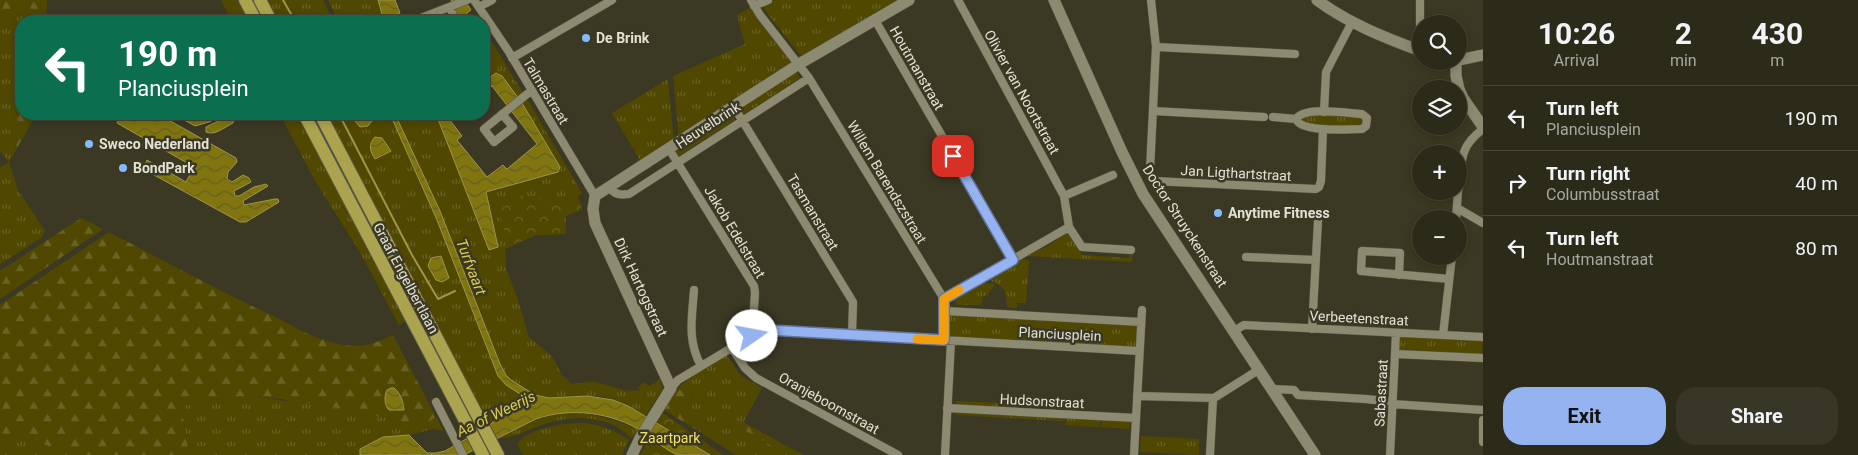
<!DOCTYPE html>
<html lang="en">
<head>
<meta charset="utf-8">
<style>
	body { margin:0; font-family:Roboto,sans-serif; background:#383727; color:#f1f3f6; height:100vh; display:flex; flex-direction:column; font-size:19px; white-space:nowrap }
	* { box-sizing:border-box; margin:0 }
	p { font-size:16px; color:#a6a7a2 }
	.icon { flex:none; width:28px; height:28px; fill:none; stroke:currentColor; stroke-width:2; stroke-linecap:round; stroke-linejoin:round }
	.map { position:relative; flex:1; overflow:hidden }
	.sheet { display:flex; flex-direction:column; background:#2c2b1a; width:375px }
	.sheet>* { flex:none }
	.hud { position:absolute; left:15px; top:15px; width:475px; height:105px; border-radius:20px; box-shadow:0 2px 8px #0003,0 0 0 1px #484739; background:#0b6e4f; color:#fff; overflow:hidden }
	.buttons { position:absolute; left:1412px; top:15px; display:grid; gap:10px }
	.buttons a { display:grid; place-items:center; width:55px; height:55px; border-radius:50%; background:#2c2b1a; box-shadow:0 2px 8px #0003,0 0 0 1px #484739; font-size:25px }
	.pin { position:absolute; display:grid; place-items:center; width:42px; height:42px; color:#fff; margin:-21px; border-radius:10px; box-shadow:0 2px 8px #0006 }
	.me { position:absolute; width:55px; margin:-28px; rotate:78deg; stroke-linejoin:round; filter:drop-shadow(0 0 4px #0008) }
	.turn { display:flex; align-items:center; gap:18px; height:105px; padding:0 20px; font-size:22px }
	.turn .icon { width:65px; height:65px; stroke-width:2.5 }
	.turn b { display:block; font-size:35px; line-height:42px }
	.eta { display:flex; justify-content:space-evenly; align-items:center; height:85px; text-align:center }
	.eta b { font-size:30px; font-weight:700; line-height:35px }
	.cta { display:flex; gap:10px; margin-top:auto; padding:10px 20px }
	.cta a { flex:1; height:58px; border-radius:20px; background:#95b2f1; color:#111; font-size:20px; font-weight:700; line-height:58px; text-align:center }
	.cta a+a { background:#383727; color:#f1f3f6 }
	ul { padding:0; list-style:none }
	li { display:flex; align-items:center; gap:15px; height:65px; padding:0 20px; border-top:1px solid #484739 }
	li div { flex:1 }
	li b { display:block; font-size:19px }
	li em { font-style:normal }
	main { display:flex; flex:1; min-height:0 }
	.map>svg:first-child { display:block }
	.grass { fill:url(#grass-tufts) }
	.forest { fill:url(#forest-firs); fill-rule:evenodd }
	.park { fill:url(#park-crowns) }
	.water { fill:url(#water-waves); stroke:#9d9549 }
	.lines { fill:none; stroke-linecap:round; stroke-linejoin:round }
	.stream { stroke:#9d9549; stroke-width:2 }
	.street-casing { stroke:#585643; stroke-width:9 }
	.secondary-casing { stroke:#585643; stroke-width:12 }
	.primary-casing { stroke:#585643; stroke-width:14 }
	.street { stroke:#8c8a71; stroke-width:8 }
	.secondary { stroke:#8c8a71; stroke-width:11 }
	.primary { stroke:#aca34f; stroke-width:12 }
	.route-casing { stroke:#61749d; stroke-width:12 }
	.route { stroke:#95b2f1; stroke-width:9 }
	.slow { stroke:#f59e0b; stroke-width:9 }
	.poi-dot { fill:#84bcfb; stroke:#3b3923; stroke-width:2 }
	.labels { text-anchor:middle; dominant-baseline:central; stroke-width:5; stroke-linejoin:round; paint-order:stroke }
	.poi-label { font-size:14px; font-weight:bold; fill:#e2e1d4; stroke:#3b3923; text-anchor:start }
	.street-label { font-size:14px; fill:#e2e1d4; stroke:#3b3923 }
	.park-label { font-size:14px; fill:#f1e269; stroke:#3b3923 }
	.water-label { font-size:15px; font-style:italic; fill:#dacb51; stroke:#3b3923 }
</style>
</head>
<body>
<main>
<div class="map">
<svg width="1483" height="455" viewBox="0 0 1483 455">
	<defs>
		<pattern id="grass-tufts" width="24" height="20" patternUnits="userSpaceOnUse" patternTransform="scale(1.25)"><rect width="24" height="20" fill="#504800"/><path d="M3 7l-1-3M5 7V3M7 7l1-3M15 17l-1-3M17 17v-4M19 17l1-3" fill="none" stroke="#696224"/></pattern>
		<pattern id="forest-firs" width="22" height="20" patternUnits="userSpaceOnUse" patternTransform="scale(1.25)"><rect width="22" height="20" fill="#504800"/><path d="M5 1l3.5 6h-7zM16 11l3.5 6h-7z" fill="#696224"/></pattern>
		<pattern id="park-crowns" width="20" height="18" patternUnits="userSpaceOnUse" patternTransform="scale(1.25)"><rect width="20" height="18" fill="#504800"/><path d="M2 6a3 3 0 1 1 6 0M12 15a3 3 0 1 1 6 0" fill="none" stroke="#696224"/></pattern>
		<pattern id="water-waves" width="16" height="10" patternUnits="userSpaceOnUse" patternTransform="scale(1.25)"><rect width="16" height="10" fill="#80750e"/><path d="M0 5q4-4 8 0t8 0" fill="none" stroke="#655f24"/></pattern>
	</defs>
	<rect width="100%" height="100%" fill="#3b3923"/>
	<!-- grass -->
	<path class="grass" d="M13,0H31L29,21H21V96L15,152L9,162L18,190L45,231L41,238L0,264V168L9,162L0,151V12L12,13Z
		M221,0H240L251,21H232Z
		M264,0H323L333,21H275Z
		M328,0H378L384,21H339Z
		M774,0H901L802,57L764,9V5Z
		M750,8L794,65L679,138L673,76L745,44L737,15Z
		M484,29L523,93L518,97L502,76L498,73L492,75L484,81Z
		M796,72L800,78L741,116L737,110Z
		M668,79L674,142L641,162L612,113Z
		M527,99L582,193L578,196L582,209L566,216V234L536,235L505,249L506,268L517,297L529,337L552,356L562,375L572,384C578,383 586,382 592,382C609,383 623,394 641,390L638,388L643,382L649,386L657,382L659,378L663,389L645,416C631,408 615,398 599,396C582,394 565,398 548,398C528,397 508,382 500,364L440,211L395,114H436L489,250L486,193L558,172L560,167L522,103Z
		M280,114H299L408,320L399,325L361,254L314,179Z
		M324,114H390L437,220L494,367L506,385L533,402V404L496,420L487,427Z
		M731,114L735,120L679,156L675,150Z
		M1305,114L1360,117L1363,119L1364,123L1359,127L1306,124L1302,120Z
		M1065,232L1068,233L1076,246L1081,249V255L1129,258L1130,251H1133L1132,262L1029,256V252L1043,249L1062,237L1061,234Z
		M1022,259L1029,260L1026,303H1017V308L1007,307C1007,298 1006,289 998,284C993,281 990,282 987,277Z
		M978,282L995,284L988,294L989,297L987,295L982,297L983,300L980,305H957L952,297Z
		M950,315L1136,324L1138,326L1137,345L1134,348L950,338C946,332 947,321 950,315Z
		M1400,336L1483,341L1482,355L1399,351Z
		M726,354L741,376L762,388L744,421L745,423L742,429L789,455H736L698,431L703,423L699,415L690,416L686,411L693,395L677,389L698,371Z
		M255,396L291,402L319,404L404,422L425,424L436,417L444,431L433,429L409,435L383,437L360,448V455H189L182,410L189,402Z
		M956,401L1024,404L1023,411L955,407Z
		M955,410L1052,416L1063,418V421L955,415Z
		M570,412C594,413 615,420 638,429L632,438C626,434 620,428 613,425C586,413 558,418 531,429C520,433 511,439 499,438C523,427 543,414 570,412Z
		M1066,417L1087,418V420L1100,419V427L1065,425Z
		M1102,419L1131,420L1130,429L1101,427Z
		M577,423C597,423 613,429 629,440L622,455H523L517,444C528,429 559,424 577,423Z
		M0,433L83,455H0Z
		M1141,436L1199,439V455L1140,452Z"/>
	<!-- forest -->
	<path class="forest" d="M0,0H13L12,13L0,12Z
		M31,0H47L46,21H29Z
		M21,96V114H36L15,152Z
		M81,218L103,229L0,299V271Z
		M109,232C164,261 219,291 275,317C295,327 316,340 338,344C359,349 375,344 393,335L436,417L425,424L404,422L319,404L291,402L283,399L255,396L189,402L182,410L189,455H83L0,433V305ZM394,388L398,410H389L385,402L389,389Z
		M677,389L693,394L686,411L690,416L699,415L702,418L703,423L698,431L664,410Z
		M745,423L803,455H789L742,429Z"/>
	<!-- park -->
	<path class="park" d="M522,195L549,199L550,206H555L558,200L578,202L582,209L566,216V234L536,235L508,247L499,210Z
		M663,413L723,455H640Z"/>
	<!-- water -->
	<path class="water" d="M378,0H395L400,13L392,16L394,21H384Z
		M451,0H464L471,10L466,14L467,21H459Z
		M496,73L502,76L522,103L560,167L558,172L486,192L498,247L489,250L436,114H456L449,119L462,136L457,140L487,177L503,165L507,169L537,144L492,86L484,92V81Z
		M122,114H158L236,158L237,162L228,172L227,179L232,182L243,175L249,178L251,182L234,191L235,196H239L254,187L266,184L268,186L243,201L244,205L275,199H278L279,202L246,222H240L143,169L147,160L186,182L194,167L117,123Z
		M173,114H207L203,116V120L216,114H226L209,122L195,126Z
		M355,114H373L376,120L372,121L368,126L360,127L355,121Z
		M390,114H395L440,211L500,364L506,375L511,380L535,395L549,398L588,396L613,400L628,406L710,455C700,455 688,455 679,455C669,453 652,438 643,432C612,412 570,407 536,419L464,455H360V449L383,437L409,435L427,453H436L445,451L487,427L496,420L534,403L506,385L498,376L437,220Z
		M231,115L234,119L233,123C225,127 215,136 206,132V127Z
		M375,137L382,138L391,151L375,159C370,152 368,144 375,137Z
		M441,256L449,278L442,282L436,280L428,266L431,258Z
		M391,388H394C401,394 403,401 404,410H389C384,405 384,396 387,390Z"/>
	<g class="lines">
		<!-- stream -->
		<path class="stream" d="M283,0L295,21
			M339,114L412,255L438,299L455,291"/>
		<!-- street casing -->
		<g class="street-casing">
			<path id="street" d="M474,0L509,52L595,196
				M751,0L760,15L809,78L944,299V340
				M958,0L1064,196
				M1151,0L1156,47L1150,170L1151,177L1154,181L1316,189L1319,187L1321,181L1323,129
				M754,6L768,0
				M450,7L455,21
				M479,7L492,0
				M875,20L1013,259
				M417,21L416,20L467,0
				M1156,47L1295,54
				M1414,48L1420,29V0
				M512,58L612,0
				M734,107L853,302L852,335
				M1153,111L1264,117
				M1324,112L1326,72L1352,22
				M502,114L513,127L494,142L484,129L532,90
				M1273,117L1296,119C1304,106 1347,113 1362,114L1367,118L1366,126L1362,129C1348,129 1301,133 1296,119
				M669,149L754,286L755,293L752,336
				M609,187C615,195 620,195 629,194L809,78
				M1459,188C1462,160 1459,147 1483,129
				M1457,208L1483,223
				M1456,219L1458,191
				M1069,227L1064,196L1113,175
				M1246,257L1316,260
				M1399,275L1400,253L1362,251L1361,271L1449,279
				M694,290C692,318 687,340 701,366
				M944,299L1069,227L1082,247L1131,250
				M945,311L1141,322
				M1312,329L1318,221
				M1234,331L1244,325L1483,337
				M1443,335L1452,256
				M732,348L745,368L756,378L898,455
				M1395,354L1483,358
				M671,388L678,380L758,332L765,330L1139,351
				M1273,389L1294,390L1298,395L1366,399L1393,402
				M1137,396L1214,398L1260,369
				M436,402L463,455
				M1392,404L1483,410
				M947,408L1136,418
				M1483,420V442
				M945,455L951,341
				M1134,455L1142,310
				M1210,455L1213,399
				M1390,455L1396,333"/>
		</g>
		<!-- secondary casing -->
		<g class="secondary-casing">
			<path id="secondary" d="M1054,0L1122,152L1143,194L1315,455
				M1317,0C1348,23 1385,38 1421,51
				M1459,60L1483,55
				M1456,61V76L1459,89
				M1459,89L1463,98L1483,127
				M632,455L640,438L671,388L595,223L593,209L595,196L799,64L909,0"/>
		</g>
		<!-- primary casing -->
		<g class="primary-casing">
			<path id="primary" d="M245,0L256,21
				M260,0L271,21
				M304,114L483,455
				M320,114L498,455"/>
		</g>
		<!-- street -->
		<use href="#street" class="street"/>
		<!-- secondary -->
		<use href="#secondary" class="secondary"/>
		<!-- primary -->
		<use href="#primary" class="primary"/>
	</g>
	<g class="lines">
		<!-- route casing -->
		<g class="route-casing">
			<path id="route" d="M752,336L761,331L769,330L944,340V299L1013,260L953,156"/>
		</g>
		<!-- route -->
		<use href="#route" class="route"/>
		<!-- slow -->
		<path class="slow" d="M917,339L944,340V299L959,290"/>
	</g>
	<!-- markers -->
	<g class="poi-dot">
		<circle cx="586" cy="38" r="5"/>
		<circle cx="89" cy="144" r="5"/>
		<circle cx="123" cy="168" r="5"/>
		<circle cx="1218" cy="213" r="5"/>
	</g>
	<g class="labels">
		<!-- poi labels -->
		<g class="poi-label">
			<text x="596" y="38">De Brink</text>
			<text x="99" y="144">Sweco Nederland</text>
			<text x="133" y="168">BondPark</text>
			<text x="1228" y="213">Anytime Fitness</text>
		</g>
		<!-- street labels -->
		<g class="street-label">
			<text transform="translate(917 68) rotate(60)">Houtmanstraat</text>
			<text transform="translate(546 91) rotate(59)">Talmastraat</text>
			<text transform="translate(1022 92) rotate(61)">Olivier van Noortstraat</text>
			<text transform="translate(708 125) rotate(-33)">Heuvelbrink</text>
			<text transform="translate(1236 173) rotate(3)">Jan Ligthartstraat</text>
			<text transform="translate(887 182) rotate(59)">Willem Barendszstraat</text>
			<text transform="translate(813 212) rotate(59)">Tasmanstraat</text>
			<text transform="translate(1185 226) rotate(57)">Doctor Struyckenstraat</text>
			<text transform="translate(735 232) rotate(59)">Jakob Edelstraat</text>
			<text transform="translate(406 278) rotate(62)">Graaf Engelbertlaan</text>
			<text transform="translate(641 287) rotate(65)">Dirk Hartogstraat</text>
			<text transform="translate(1359 318) rotate(3)">Verbeetenstraat</text>
			<text transform="translate(1060 334) rotate(3)">Planciusplein</text>
			<text transform="translate(1381 393) rotate(-87)">Sabastraat</text>
			<text transform="translate(1042 401) rotate(3)">Hudsonstraat</text>
			<text transform="translate(829 403) rotate(29)">Oranjeboomstraat</text>
		</g>
		<!-- park labels -->
		<g class="park-label">
			<text x="670" y="438">Zaartpark</text>
		</g>
		<!-- water labels -->
		<g class="water-label">
			<text transform="translate(471 267) rotate(69)">Turfvaart</text>
			<text transform="translate(496 414) rotate(-26)">Aa of Weerijs</text>
		</g>
	</g>
</svg>
<div class="buttons">
<a><svg class="icon" aria-label="search" viewBox="0 0 24 24"><circle cx="10" cy="10" r="6"/><path d="M15 15l6 6"/></svg></a>
<a><svg class="icon" aria-label="layers" viewBox="0 0 24 24"><path d="M12 4l9 5-9 5-9-5zM3 14l9 5 9-5"/></svg></a>
<a>+</a>
<a>−</a>
</div>
<div class="pin" style="left:953px;top:156px;background:#d93025"><svg class="icon" aria-label="arrive" viewBox="0 0 24 24"><path d="M6 21V4h12l-3 4 3 4H6"/></svg></div>
<svg class="me" style="left:752px;top:336px" viewBox="-20 -20 40 40"><circle r="19" fill="#fff"/><path d="M0-13L10 11 0 6-10 11z" fill="#95b2f1"/></svg>
<div class="hud">
<div class="turn"><svg class="icon" aria-label="left" viewBox="0 0 24 24"><path d="M17 20v-9H6M10 6l-5 5 5 5"/></svg><div><b>190 m</b>Planciusplein</div></div>
</div>
</div>
<section class="sheet">
<div class="eta">
<div><b>10:26</b><p>Arrival</p></div>
<div><b>2</b><p>min</p></div>
<div><b>430</b><p>m</p></div>
</div>
<ul>
<li><svg class="icon" aria-label="left" viewBox="0 0 24 24"><path d="M17 20v-9H6M10 6l-5 5 5 5"/></svg><div><b>Turn left</b><p>Planciusplein</p></div><em>190 m</em></li>
<li><svg class="icon" aria-label="right" viewBox="0 0 24 24"><path d="M7 20v-9h11M14 6l5 5-5 5"/></svg><div><b>Turn right</b><p>Columbusstraat</p></div><em>40 m</em></li>
<li><svg class="icon" aria-label="left" viewBox="0 0 24 24"><path d="M17 20v-9H6M10 6l-5 5 5 5"/></svg><div><b>Turn left</b><p>Houtmanstraat</p></div><em>80 m</em></li>
</ul>
<div class="cta"><a>Exit</a><a>Share</a></div>
</section>
</main>
</body>
</html>
